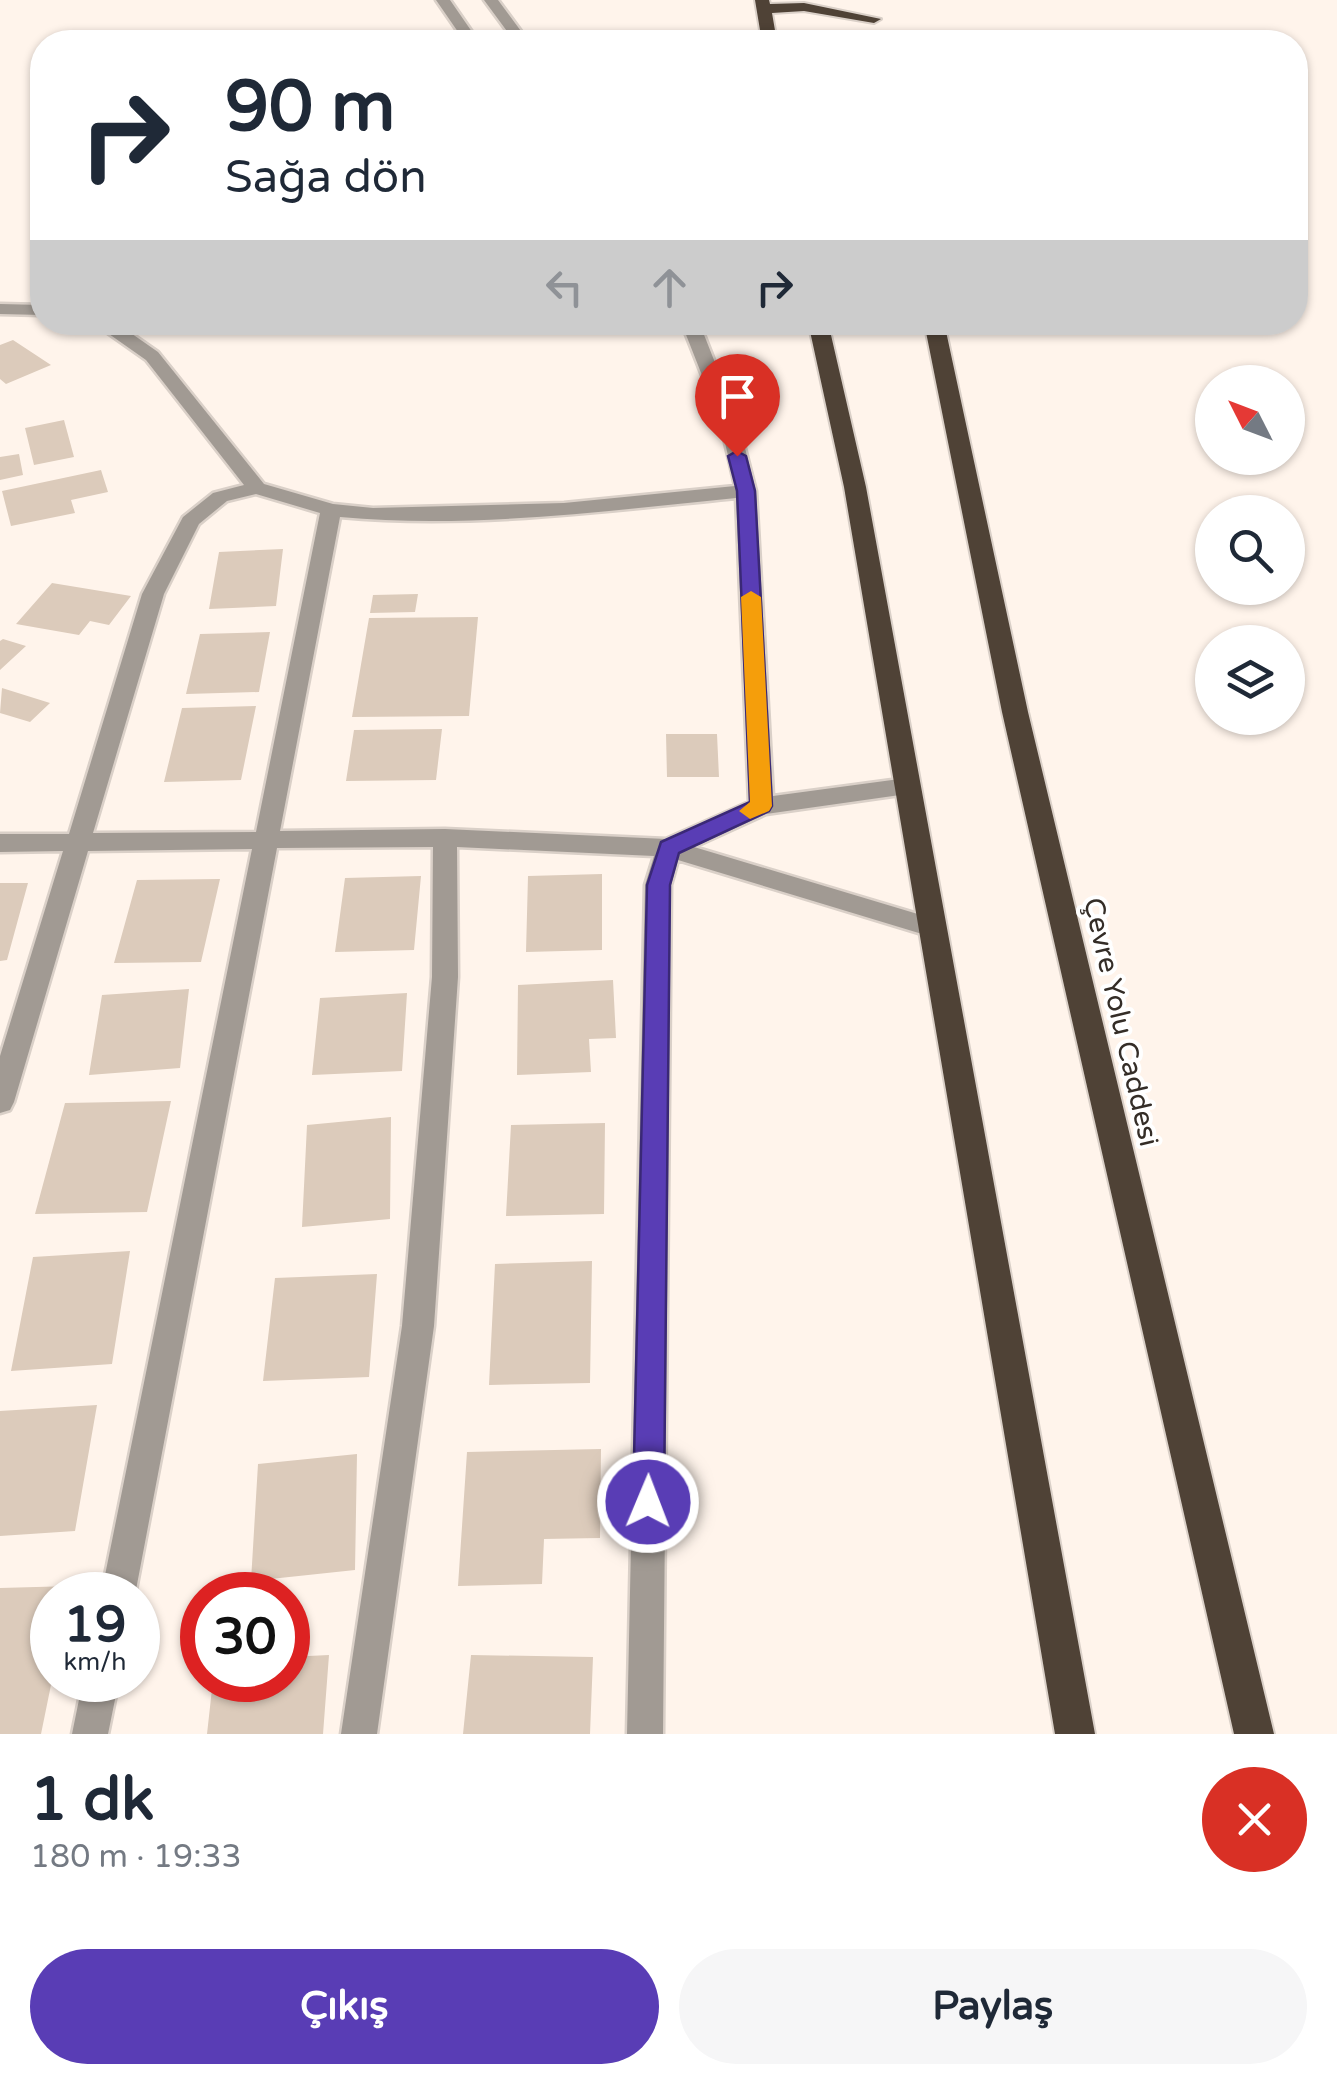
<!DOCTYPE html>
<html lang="tr">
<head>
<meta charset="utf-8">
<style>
	body { margin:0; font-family:"Varela Round",sans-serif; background:#f6f6f7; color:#1f2937; height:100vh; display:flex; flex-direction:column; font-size:38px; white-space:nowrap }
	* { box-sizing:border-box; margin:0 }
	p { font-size:32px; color:#747a83 }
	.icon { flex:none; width:55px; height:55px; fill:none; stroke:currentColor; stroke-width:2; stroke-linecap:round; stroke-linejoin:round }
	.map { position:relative; height:1734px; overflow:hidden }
	.panel { display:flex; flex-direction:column; background:#fff; flex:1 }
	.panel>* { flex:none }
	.banner { position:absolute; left:30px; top:30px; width:1278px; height:305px; border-radius:40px; box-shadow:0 2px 8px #0004; background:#fff; color:#1f2937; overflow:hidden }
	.needle { width:65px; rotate:312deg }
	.controls { position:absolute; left:1195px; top:365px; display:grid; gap:20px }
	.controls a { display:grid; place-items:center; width:110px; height:110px; border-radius:50%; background:#fff; box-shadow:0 2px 8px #0004; font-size:50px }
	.speed { position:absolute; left:30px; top:1572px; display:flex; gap:20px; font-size:50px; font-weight:700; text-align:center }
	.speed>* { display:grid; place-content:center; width:130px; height:130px; border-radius:50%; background:#fff; box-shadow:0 2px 8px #0004; line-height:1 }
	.speed small { font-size:25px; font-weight:400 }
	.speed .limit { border:15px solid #d22; background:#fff; color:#111 }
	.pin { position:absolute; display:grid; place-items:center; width:85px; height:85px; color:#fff; margin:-102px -42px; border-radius:50% 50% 50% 0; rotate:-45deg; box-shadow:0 0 10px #0007 }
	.pin .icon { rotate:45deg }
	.me { position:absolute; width:110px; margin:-55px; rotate:1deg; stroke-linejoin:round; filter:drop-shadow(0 0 8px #0008) }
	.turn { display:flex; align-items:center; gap:35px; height:210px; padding:0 30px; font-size:45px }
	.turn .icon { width:130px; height:130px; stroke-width:2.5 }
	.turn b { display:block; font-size:70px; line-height:85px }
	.lanes { display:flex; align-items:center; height:95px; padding:0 30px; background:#0003; justify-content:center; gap:50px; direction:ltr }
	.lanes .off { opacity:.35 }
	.round { display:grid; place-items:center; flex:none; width:105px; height:105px; border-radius:52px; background:#f6f6f7 }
	.head { display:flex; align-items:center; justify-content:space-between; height:170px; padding:0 30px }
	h1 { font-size:60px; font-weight:700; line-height:75px }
	.cta { display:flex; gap:20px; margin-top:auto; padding:20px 30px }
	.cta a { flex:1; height:115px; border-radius:60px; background:#593db5; color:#fff; font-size:40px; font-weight:700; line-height:115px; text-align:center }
	.cta a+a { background:#f6f6f7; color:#1f2937 }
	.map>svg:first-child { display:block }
	.building { fill:#dccbbb }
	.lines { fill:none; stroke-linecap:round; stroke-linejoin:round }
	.minor-casing { stroke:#dad0c8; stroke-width:5 }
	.tertiary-casing { stroke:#dad0c8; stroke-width:5 }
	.trunk-casing { stroke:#dad0c8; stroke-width:4 }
	.minor { fill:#a19a93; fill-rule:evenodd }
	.tertiary { fill:#a19a93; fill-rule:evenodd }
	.trunk { fill:#4f4236; fill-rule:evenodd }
	.route { fill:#593db5; stroke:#3a2876; stroke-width:2.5 }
	.slow { fill:#f59e0b }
	.labels { text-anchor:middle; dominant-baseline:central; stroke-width:8; stroke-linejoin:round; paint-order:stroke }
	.street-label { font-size:28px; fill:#342d27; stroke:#fff }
</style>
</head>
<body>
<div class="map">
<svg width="1337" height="1734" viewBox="0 0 1337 1734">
	<rect width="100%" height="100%" fill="#fff4eb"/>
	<!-- building -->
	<path class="building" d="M13,340L51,365L6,384L0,379V345Z
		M64,420L74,457L34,465L25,428Z
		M19,454L23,475L0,480V457Z
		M101,470L108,492L71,500L75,513L11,526L2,491Z
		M283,549L276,606L209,609L219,552Z
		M52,583L131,596L109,625L90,621L79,635L16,624Z
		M418,594L415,612L370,613L373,595Z
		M478,617L469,716L352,717L369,618Z
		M270,632L259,692L186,694L200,634Z
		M3,639L26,646L0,670V641Z
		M2,688L50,703L30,722L0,713Z
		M256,706L241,780L164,782L182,708Z
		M442,729L436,780L346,781L354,730Z
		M666,734H717L719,777H667Z
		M602,874V950L526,952L528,876Z
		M421,876L414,950L335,952L345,878Z
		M220,879L201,962L114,963L137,880Z
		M0,883H28L7,960L0,961Z
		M613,980L616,1038L589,1039L591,1072L517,1075L518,985Z
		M189,989L180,1068L89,1075L102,995Z
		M407,993L402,1071L312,1075L320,998Z
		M171,1101L147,1212L35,1214L65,1103Z
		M391,1117L390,1219L302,1227L307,1125Z
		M605,1123L604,1214L506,1216L511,1125Z
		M130,1251L112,1364L11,1371L33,1257Z
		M592,1261L590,1383L489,1385L495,1264Z
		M377,1274L369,1377L263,1381L275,1278Z
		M97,1405L75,1531L0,1536V1411Z
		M601,1449L600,1538L544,1539L542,1584L458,1586L467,1452Z
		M357,1454L355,1570L251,1581L258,1464Z
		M72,1586L70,1595H52V1680L41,1734H0V1588Z
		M329,1655L323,1734H207L213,1680H288V1657Z
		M471,1655L593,1657L590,1734H463Z"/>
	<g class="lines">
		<!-- minor casing -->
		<g class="minor-casing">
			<path id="minor" d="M0,304L42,305V315L0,314Z
				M92,322H115L158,352L264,484L333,504L373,508L564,503L735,486L720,421L681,322H699L738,421L756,491L773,796L907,778L919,786L907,794L766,814L694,847L941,921L945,928L941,935L932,937L678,860L671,885L663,1734H627L645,885L654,856L457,847L458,977L434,1326L377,1734H341L402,1326L432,977L433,847L277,848L135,1595H101L252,849L88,851L14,1102L10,1110L0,1113V1056L63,851L0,852V834H69L142,594L183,517L213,493L244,485L146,360ZM256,494L320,513L256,832L93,833L164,594L199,524L227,501ZM736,498L749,802L666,839L445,829L280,831L340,517C471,529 606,511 736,498Z
				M83,1680H119L108,1734H72Z"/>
		</g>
		<!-- tertiary casing -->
		<g class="tertiary-casing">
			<path id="tertiary" d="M436,0H450L479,42H465Z
				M484,0H498L529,42H515Z"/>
		</g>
		<!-- trunk casing -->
		<g class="trunk-casing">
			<path id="trunk" d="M755,0H769L770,4L804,3L881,19L874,23L804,11L772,13L777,42H762Z
				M808,322H828L866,487L1095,1734H1055L844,487Z
				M924,322H944L1028,712L1274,1734H1234L1002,712Z"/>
		</g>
		<!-- minor -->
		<use href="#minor" class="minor"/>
		<!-- tertiary -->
		<use href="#tertiary" class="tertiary"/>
		<!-- trunk -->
		<use href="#trunk" class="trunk"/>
	</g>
	<!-- route -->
	<path class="route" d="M737,451L746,456L755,491L772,806L769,811L679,853L670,885L664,1502L659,1513L648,1517L638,1513L633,1502L647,885L661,842L750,802L737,491L728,456Z"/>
	<!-- slow -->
	<path class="slow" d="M751,591L761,597L772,806L769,811L750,819L739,811L750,802L741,597Z"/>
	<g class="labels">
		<!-- street labels -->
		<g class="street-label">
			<text transform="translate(1121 1022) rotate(77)">Çevre Yolu Caddesi</text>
		</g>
	</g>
</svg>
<div class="controls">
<a><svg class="needle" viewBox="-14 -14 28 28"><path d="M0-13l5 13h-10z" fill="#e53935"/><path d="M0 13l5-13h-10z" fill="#747a83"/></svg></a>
<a><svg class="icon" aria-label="search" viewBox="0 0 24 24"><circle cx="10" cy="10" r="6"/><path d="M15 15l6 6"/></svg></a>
<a><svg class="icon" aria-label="layers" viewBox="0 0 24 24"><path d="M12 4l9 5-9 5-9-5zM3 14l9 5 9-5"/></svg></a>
</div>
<div class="speed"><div>19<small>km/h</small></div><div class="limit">30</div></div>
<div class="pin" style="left:737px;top:456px;background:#d93025"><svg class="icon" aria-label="arrive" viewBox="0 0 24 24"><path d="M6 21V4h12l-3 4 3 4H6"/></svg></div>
<svg class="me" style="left:648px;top:1502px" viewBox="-20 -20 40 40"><circle r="17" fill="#593db5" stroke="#fff" stroke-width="3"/><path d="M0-11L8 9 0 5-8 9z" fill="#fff"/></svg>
<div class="banner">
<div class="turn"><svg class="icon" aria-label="right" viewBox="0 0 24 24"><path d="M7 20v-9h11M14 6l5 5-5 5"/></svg><div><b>90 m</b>Sağa dön</div></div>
<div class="lanes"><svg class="icon off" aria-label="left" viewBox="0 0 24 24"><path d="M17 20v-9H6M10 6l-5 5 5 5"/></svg><svg class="icon off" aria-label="ahead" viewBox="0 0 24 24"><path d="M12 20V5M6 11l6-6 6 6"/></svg><svg class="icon" aria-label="right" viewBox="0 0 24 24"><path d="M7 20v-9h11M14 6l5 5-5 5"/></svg></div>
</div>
</div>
<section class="panel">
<div class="head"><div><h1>1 dk</h1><p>180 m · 19:33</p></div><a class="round" style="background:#d93025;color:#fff"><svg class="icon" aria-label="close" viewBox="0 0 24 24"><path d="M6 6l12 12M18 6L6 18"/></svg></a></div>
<div class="cta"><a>Çıkış</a><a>Paylaş</a></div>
</section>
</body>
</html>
